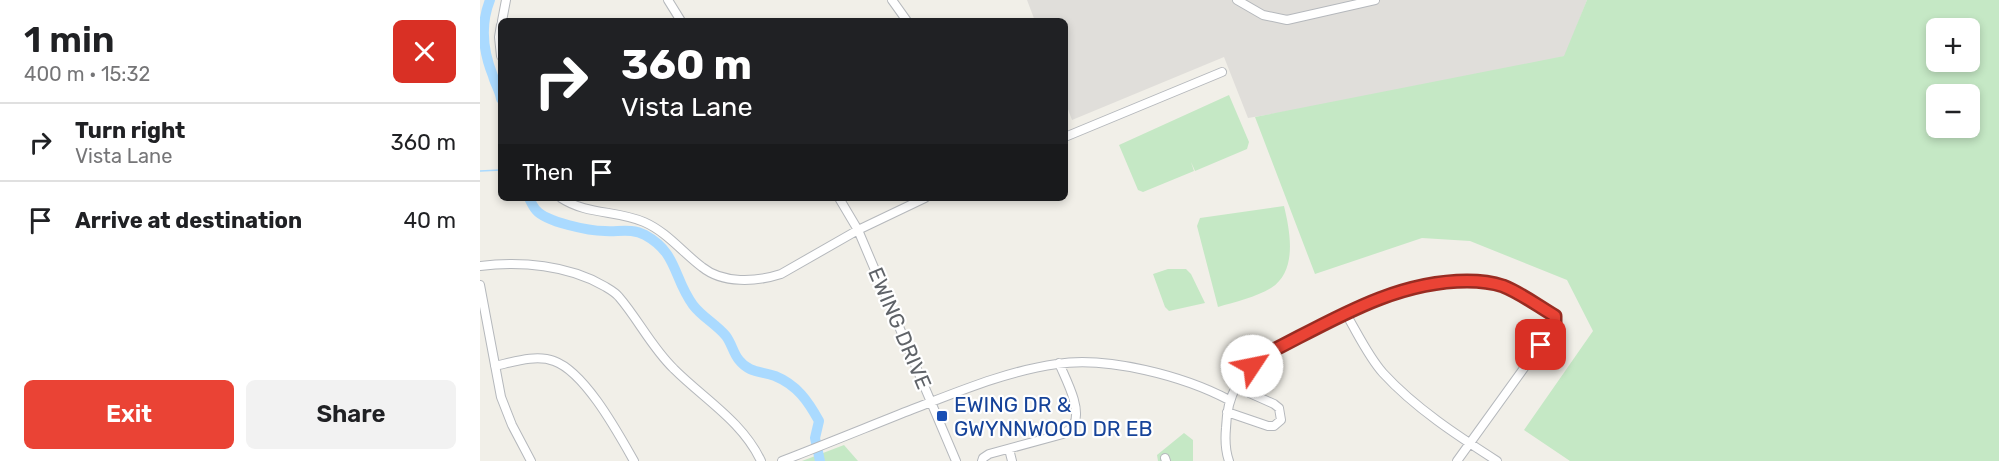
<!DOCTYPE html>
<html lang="en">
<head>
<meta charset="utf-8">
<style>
	body { margin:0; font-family:Rubik,sans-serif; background:#f2f2f2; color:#202124; height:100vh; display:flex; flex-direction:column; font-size:22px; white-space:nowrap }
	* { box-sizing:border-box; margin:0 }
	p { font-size:20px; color:#757577 }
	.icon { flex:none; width:33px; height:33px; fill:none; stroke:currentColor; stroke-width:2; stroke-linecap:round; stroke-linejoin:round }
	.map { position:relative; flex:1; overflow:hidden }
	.side { display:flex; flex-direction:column; background:#fff; width:480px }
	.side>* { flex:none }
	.banner { position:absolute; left:18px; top:18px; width:570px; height:183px; border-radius:9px; box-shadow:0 3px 9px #0003; background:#202124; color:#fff; overflow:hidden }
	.tools { position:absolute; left:1446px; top:18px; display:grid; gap:12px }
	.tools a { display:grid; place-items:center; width:54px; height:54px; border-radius:9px; background:#fff; box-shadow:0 3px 9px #0003; font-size:30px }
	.pin { position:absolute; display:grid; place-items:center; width:51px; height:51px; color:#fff; margin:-26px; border-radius:12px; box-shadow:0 3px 9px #0006 }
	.me { position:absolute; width:66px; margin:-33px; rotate:56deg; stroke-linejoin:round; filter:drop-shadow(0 0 4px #0008) }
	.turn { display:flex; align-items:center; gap:21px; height:126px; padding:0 24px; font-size:27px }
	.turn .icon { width:78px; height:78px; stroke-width:2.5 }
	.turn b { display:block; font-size:42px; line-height:51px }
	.then { display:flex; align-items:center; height:57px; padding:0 24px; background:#0003; gap:12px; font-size:22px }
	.round { display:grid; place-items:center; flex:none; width:63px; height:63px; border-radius:9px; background:#f2f2f2 }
	.summary { display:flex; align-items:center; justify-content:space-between; height:102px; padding:0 24px }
	h1 { font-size:36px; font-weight:600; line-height:45px }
	.button { display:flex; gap:12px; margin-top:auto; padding:12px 24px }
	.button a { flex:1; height:69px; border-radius:9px; background:#ea4335; color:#fff; font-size:24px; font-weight:600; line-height:69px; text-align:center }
	.button a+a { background:#f2f2f2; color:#202124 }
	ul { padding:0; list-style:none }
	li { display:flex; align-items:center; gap:18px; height:78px; padding:0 24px; border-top:2px solid #e0e0e0 }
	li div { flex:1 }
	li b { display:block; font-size:22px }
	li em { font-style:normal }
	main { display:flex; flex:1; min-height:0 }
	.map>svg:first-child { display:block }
	.industrial { fill:#e0deda }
	.green { fill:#c5e8c5; fill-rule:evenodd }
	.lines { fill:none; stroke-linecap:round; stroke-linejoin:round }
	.stream { stroke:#aadaff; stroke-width:1.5 }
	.river { stroke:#aadaff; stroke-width:10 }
	.minor-casing { stroke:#b5b8bc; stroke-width:10 }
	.minor { stroke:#fff; stroke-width:8 }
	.route-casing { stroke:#982c22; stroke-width:15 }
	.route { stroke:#ea4335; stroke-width:10 }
	.transit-dot { fill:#1a4fb4; stroke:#fff; stroke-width:2 }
	.labels { text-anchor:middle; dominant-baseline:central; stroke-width:4.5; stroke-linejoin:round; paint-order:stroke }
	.street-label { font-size:21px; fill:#5f6368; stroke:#fff }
	.transit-label { font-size:21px; fill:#164399; stroke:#fff; text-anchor:start }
</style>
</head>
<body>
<main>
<section class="side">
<div class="summary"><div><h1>1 min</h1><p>400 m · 15:32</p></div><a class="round" style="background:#d93025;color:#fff"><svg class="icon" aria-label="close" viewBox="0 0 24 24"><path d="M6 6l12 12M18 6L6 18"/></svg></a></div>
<ul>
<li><svg class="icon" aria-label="right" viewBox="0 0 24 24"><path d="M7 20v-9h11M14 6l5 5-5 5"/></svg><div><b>Turn right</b><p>Vista Lane</p></div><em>360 m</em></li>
<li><svg class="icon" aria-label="arrive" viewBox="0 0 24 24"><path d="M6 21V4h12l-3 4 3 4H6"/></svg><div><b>Arrive at destination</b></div><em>40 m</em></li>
</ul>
<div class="button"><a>Exit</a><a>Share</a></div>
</section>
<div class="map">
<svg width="1519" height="461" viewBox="0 0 1519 461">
	<rect width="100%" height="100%" fill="#f1efe8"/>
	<!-- industrial -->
	<path class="industrial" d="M547,0H1107L1085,56L950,87L768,118L744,57L592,120L585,101V21H555Z"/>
	<!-- green -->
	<path class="green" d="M1107,0H1519V461H1090L1044,430L1113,331L1087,280L990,241L942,238L835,274L775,117L1084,56ZM1456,28H1490V62H1456ZM1456,94H1490V128H1456Z
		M749,95L769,142L767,149L715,171L711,162L714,171L663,192L658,190L639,145Z
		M804,206C810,231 818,271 791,288C776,297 755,302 738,307L717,226L720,218Z
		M688,269H706L711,274L725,303L689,311L685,307L673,274Z
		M704,433L713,440V461H678L677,455Z
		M364,445L378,461H322Z"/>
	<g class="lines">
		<!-- stream -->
		<path class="stream" d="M0,171L21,170"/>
		<!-- river -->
		<path class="river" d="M10,0C0,25 3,51 13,76C15,84 20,91 21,99
			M49,198C51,202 53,207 56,210C66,222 109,231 125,231C138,232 152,228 165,235C198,253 193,278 213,305C222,317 236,324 246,336C252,344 253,353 259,360C269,373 281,371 295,376C317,385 328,401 339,421L335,438L340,461"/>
		<!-- minor casing -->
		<g class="minor-casing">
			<path id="minor" d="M188,0L201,21
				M412,0L427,21
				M757,0L783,15L807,20L895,0
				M22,21L26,0
				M21,25L19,37L21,56
				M585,137L742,72
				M81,198C107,215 136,210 164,222C187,232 202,252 222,267C243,284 276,282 301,274L378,230L445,198
				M359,198L378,230L476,461
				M0,266C41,261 88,265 124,286C129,289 135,292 139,297C158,319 172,348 194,369C224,399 262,421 281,461
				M0,285L21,397L32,425L51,461
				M866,314C878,334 888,356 903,373C935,408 978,436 1017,461
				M15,366C33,362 56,354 74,361C105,372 138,433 154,461
				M747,412L788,426H794L801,420L799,408L794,404L756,387
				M529,449L532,461
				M685,458L686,461
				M302,461C346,444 390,426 433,409C480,391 527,371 577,364C627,356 704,376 749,400
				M502,461L503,458L509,454L583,434C587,431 592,429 594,424C602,408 585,378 579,363
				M749,461C745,450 745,439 746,428C747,393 760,375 786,354C849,322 913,281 987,281C999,281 1011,282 1023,286C1041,293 1058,306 1075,316V325L977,461"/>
		</g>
		<!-- minor -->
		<use href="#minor" class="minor"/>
	</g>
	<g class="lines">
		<!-- route casing -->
		<g class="route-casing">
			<path id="route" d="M772,366L786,354C850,322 913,281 987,281C999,281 1011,282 1023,286C1041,293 1058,306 1075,316V325L1061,345"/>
		</g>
		<!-- route -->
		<use href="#route" class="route"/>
	</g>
	<!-- markers -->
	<rect class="transit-dot" x="456" y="410" width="12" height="12" rx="3"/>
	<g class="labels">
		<!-- street labels -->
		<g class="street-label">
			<text transform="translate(420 328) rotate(67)">EWING DRIVE</text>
		</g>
		<!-- transit labels -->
		<g class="transit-label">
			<text x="474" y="404">EWING DR &amp;<tspan x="474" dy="24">GWYNNWOOD DR EB</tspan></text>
		</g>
	</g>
</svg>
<div class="tools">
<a>+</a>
<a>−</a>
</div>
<div class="pin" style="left:1061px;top:345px;background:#d93025"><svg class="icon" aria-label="arrive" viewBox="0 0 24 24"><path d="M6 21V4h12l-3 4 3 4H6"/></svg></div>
<svg class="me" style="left:772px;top:366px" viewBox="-20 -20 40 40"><circle r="19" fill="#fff"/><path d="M0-13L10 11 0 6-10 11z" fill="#ea4335"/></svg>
<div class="banner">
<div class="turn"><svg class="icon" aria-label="right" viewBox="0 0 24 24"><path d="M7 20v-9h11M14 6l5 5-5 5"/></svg><div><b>360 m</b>Vista Lane</div></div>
<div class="then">Then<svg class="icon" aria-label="arrive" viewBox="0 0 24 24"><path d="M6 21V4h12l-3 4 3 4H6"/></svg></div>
</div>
</div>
</main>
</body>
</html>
